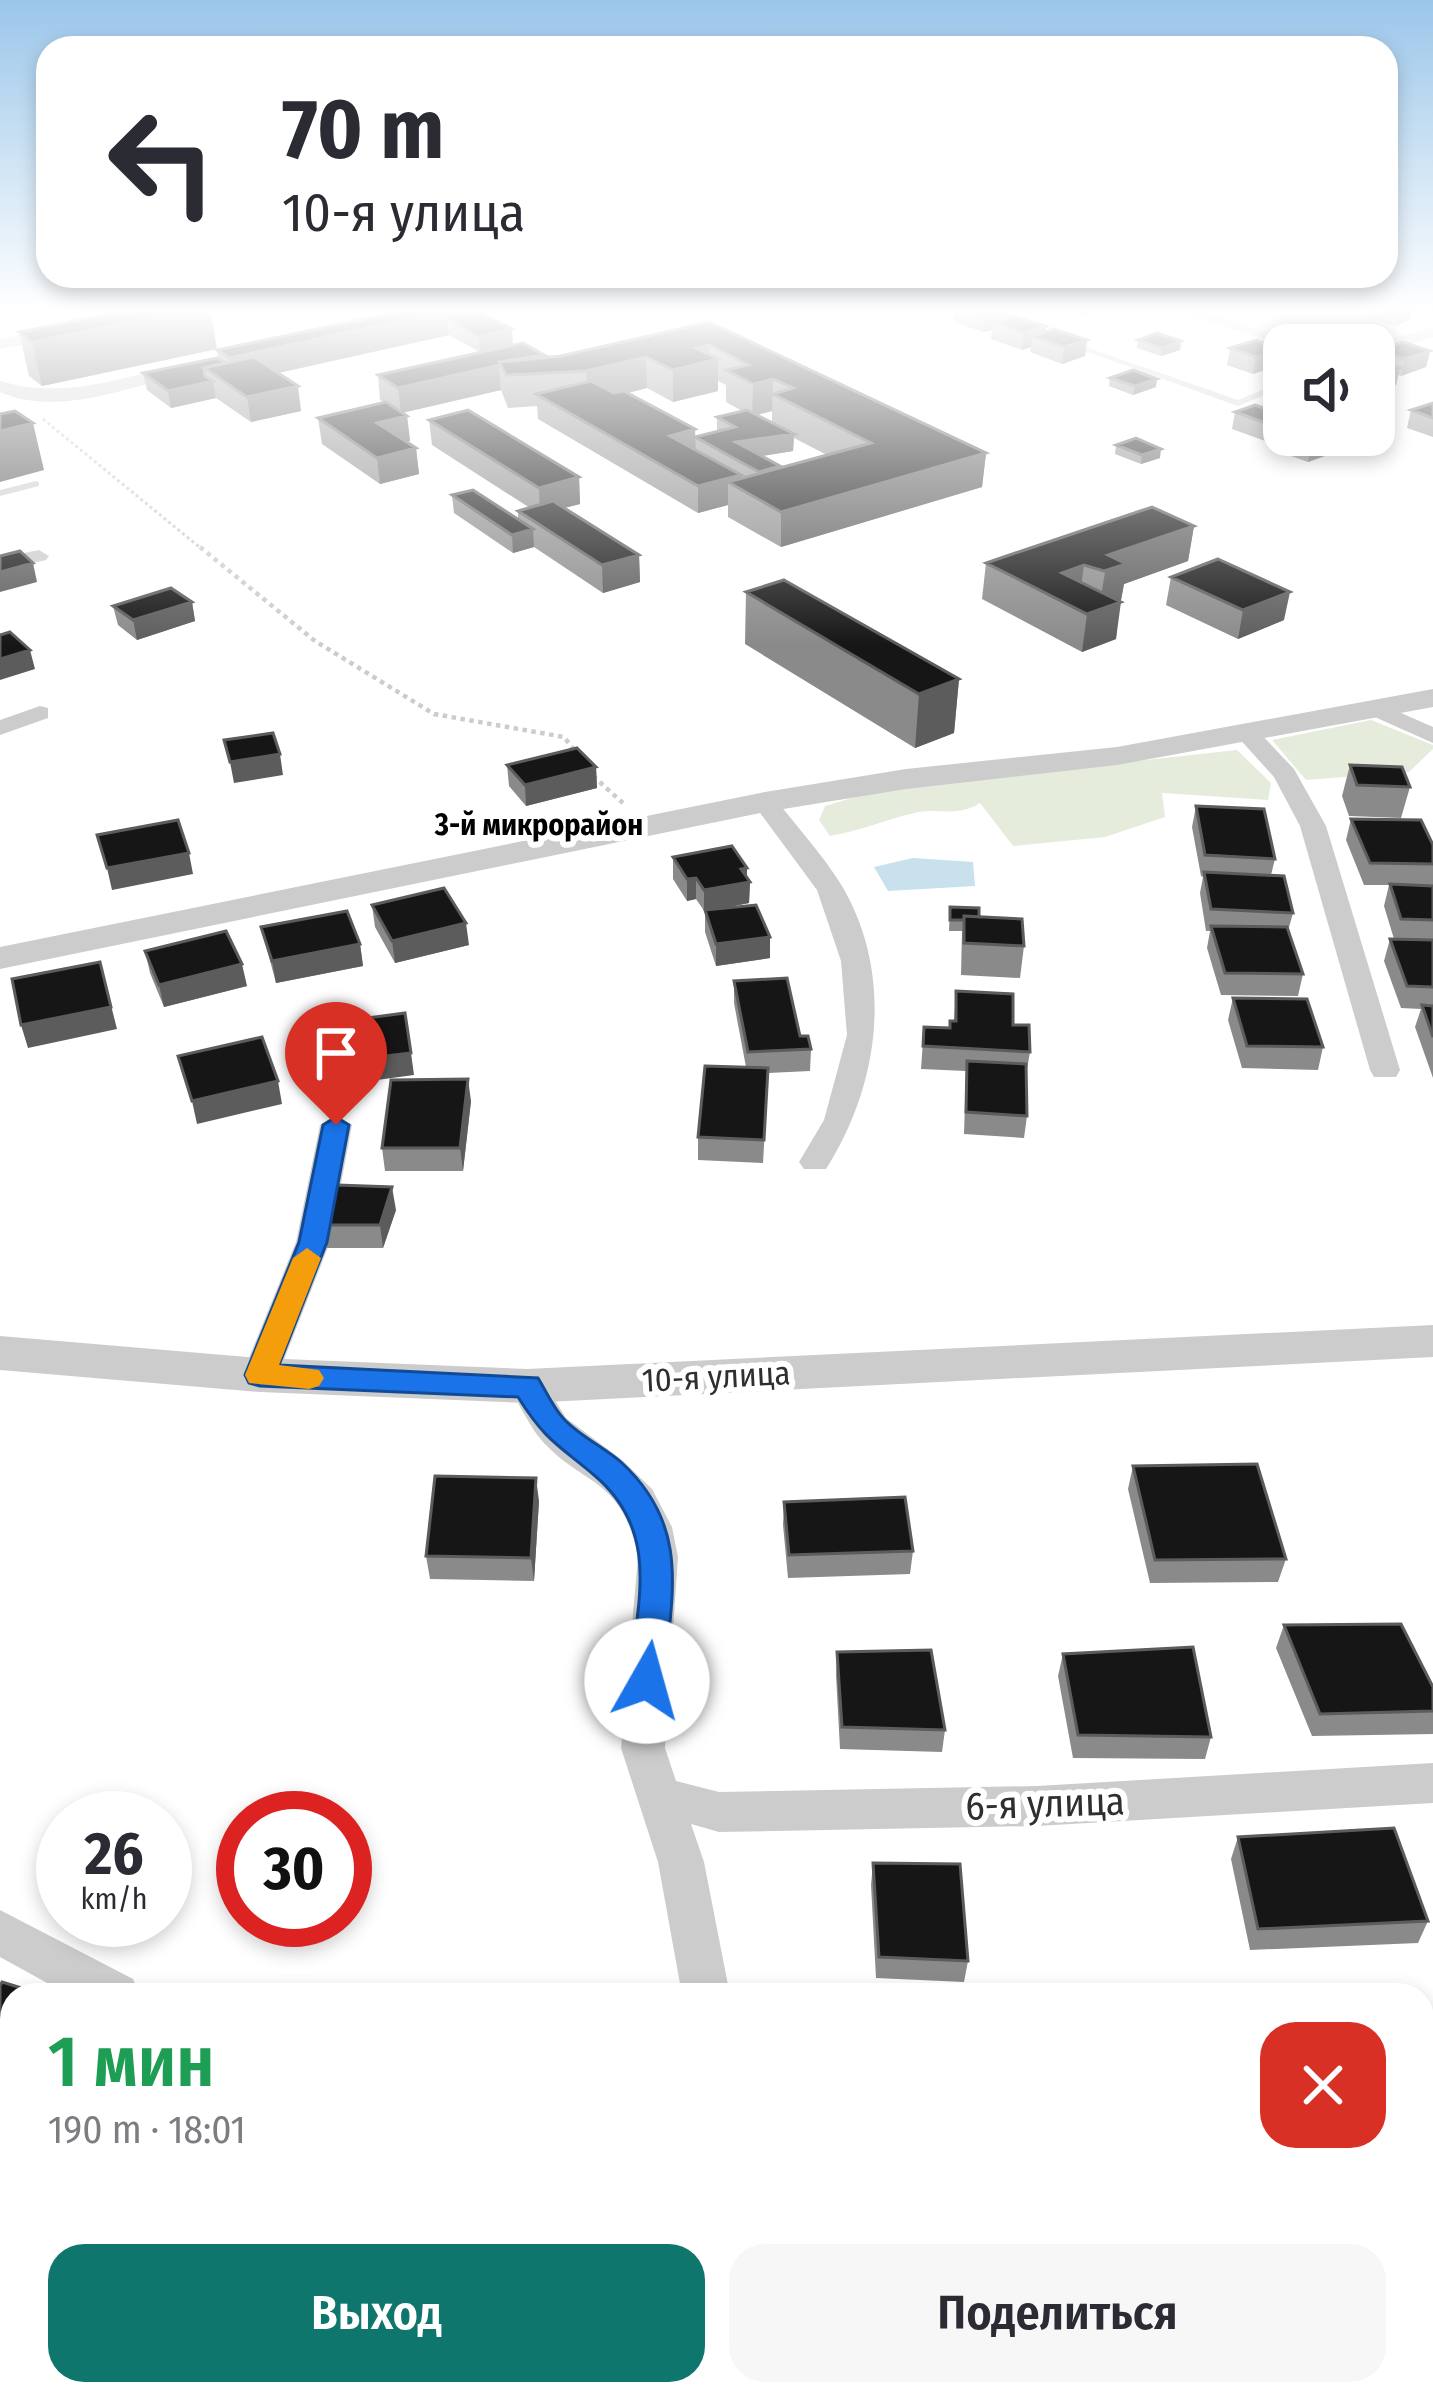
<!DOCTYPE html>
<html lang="ru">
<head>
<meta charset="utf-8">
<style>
	body { margin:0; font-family:"Fira Sans Condensed",sans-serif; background:#f7f7f7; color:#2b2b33; height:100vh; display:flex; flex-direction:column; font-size:45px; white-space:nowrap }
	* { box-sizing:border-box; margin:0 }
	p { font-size:39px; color:#7c7c81 }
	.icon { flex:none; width:66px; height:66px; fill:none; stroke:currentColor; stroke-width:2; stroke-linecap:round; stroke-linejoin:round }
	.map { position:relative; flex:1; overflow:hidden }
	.drawer { position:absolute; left:0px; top:1983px; width:1434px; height:423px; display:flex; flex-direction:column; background:#fff; border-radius:36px 36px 0 0; box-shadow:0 6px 18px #0003 }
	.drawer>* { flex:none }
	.banner { position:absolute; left:36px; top:36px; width:1362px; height:252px; border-radius:36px; box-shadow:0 6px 18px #0003; background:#fff; color:#2b2b33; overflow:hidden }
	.controls { position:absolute; left:1263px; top:324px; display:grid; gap:24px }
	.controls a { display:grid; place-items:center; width:132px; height:132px; border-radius:24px; background:#fff; box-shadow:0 6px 18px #0003; font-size:60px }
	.speed { position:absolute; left:36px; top:1791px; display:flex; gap:24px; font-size:60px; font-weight:700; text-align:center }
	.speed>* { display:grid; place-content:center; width:156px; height:156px; border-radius:50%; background:#fff; box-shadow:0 6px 18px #0003; line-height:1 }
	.speed small { font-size:30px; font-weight:400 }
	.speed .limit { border:18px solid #d22; background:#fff; color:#111 }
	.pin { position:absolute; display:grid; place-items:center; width:102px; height:102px; color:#fff; margin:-123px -51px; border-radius:50% 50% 50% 0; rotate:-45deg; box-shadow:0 0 12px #0007 }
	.pin .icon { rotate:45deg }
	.me { position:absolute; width:132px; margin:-66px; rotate:7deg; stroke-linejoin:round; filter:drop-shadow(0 0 9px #0008) }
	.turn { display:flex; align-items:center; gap:42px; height:252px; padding:0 48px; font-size:54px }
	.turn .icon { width:156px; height:156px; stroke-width:2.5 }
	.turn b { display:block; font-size:84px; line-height:102px }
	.round { display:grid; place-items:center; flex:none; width:126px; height:126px; border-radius:36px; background:#f7f7f7 }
	.head { display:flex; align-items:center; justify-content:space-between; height:204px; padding:0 48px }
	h1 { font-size:72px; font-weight:600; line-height:90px; color:#1e9e55 }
	.button { display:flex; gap:24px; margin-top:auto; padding:24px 48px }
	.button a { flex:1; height:138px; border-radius:36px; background:#0f766e; color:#fff; font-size:48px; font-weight:600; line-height:138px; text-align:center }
	.button a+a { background:#f7f7f7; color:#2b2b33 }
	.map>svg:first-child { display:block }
	.green { fill:#e6ecdc }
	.water { fill:#c8e1ed }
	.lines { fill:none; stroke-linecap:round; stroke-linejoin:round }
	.path-far1 { stroke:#ccc; stroke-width:3; stroke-dasharray:3 3; stroke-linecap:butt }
	.path { stroke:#ccc; stroke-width:4.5; stroke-dasharray:4.5 4.5; stroke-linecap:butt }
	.service { fill:#ccc; fill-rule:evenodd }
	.minor { fill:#ccc; fill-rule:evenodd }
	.tertiary { fill:#ccc; fill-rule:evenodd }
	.wall { fill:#8a8a8a; fill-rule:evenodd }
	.shaded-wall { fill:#5c5c5c }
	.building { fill:#161616; stroke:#5c5c5c; stroke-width:3 }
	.route { fill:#1a73e8; stroke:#114b97; stroke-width:3 }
	.slow { fill:#f59e0b }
	.labels { text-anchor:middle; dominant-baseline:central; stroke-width:12; stroke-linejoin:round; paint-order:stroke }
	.far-neighbourhood-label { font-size:30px; font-weight:bold; fill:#000; stroke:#fff }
	.street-label { font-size:33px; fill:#2f2f2f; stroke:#fff }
	.near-street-label { font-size:39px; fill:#2f2f2f; stroke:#fff }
</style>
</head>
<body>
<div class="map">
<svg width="1433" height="2405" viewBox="0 0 1433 2405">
	<rect width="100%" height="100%" fill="#fff"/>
	<!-- green -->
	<path class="green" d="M1371,720L1433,745V749L1409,772L1306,780L1272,740Z
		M1237,750L1271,783L1268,800L1162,793L1165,817L1105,837L1013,846L980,803C957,818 939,807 914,813C885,820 860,831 830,836L819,820L825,806L882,789Z"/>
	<!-- water -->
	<path class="water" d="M913,858L973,862L975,886L888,891L874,867Z"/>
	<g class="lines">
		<!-- path-far1 -->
		<path class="path-far1" d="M43,419L203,550"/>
		<!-- path -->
		<path class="path" d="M200,547L315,641L434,714L564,737L578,755
			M593,776L623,803"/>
		<!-- service -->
		<path class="service" d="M1063,339L1238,400L1284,381V387L1238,406L1063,343Z
			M36,481L39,482V486L0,496V490Z"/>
		<!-- minor -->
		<path class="minor" d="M1162,308H1188L1311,345H1284Z
			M63,326L69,327V335L0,349V339Z
			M1433,327V337L1380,353L1374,354V345H1369Z
			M184,363L190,364V372C132,386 58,418 0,392V381C63,400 122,378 184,363Z
			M39,550L49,556L46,560L0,570V558Z
			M1376,702L1433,727V743L1368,714L1364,709Z
			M40,706L48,708V718L0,735V720Z
			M1248,728L1257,730L1294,769L1326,826L1400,1070L1396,1077H1374L1370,1070L1300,826L1274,777L1236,735Z
			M765,794L774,797C796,826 823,855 842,886C895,976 879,1086 826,1169H804L799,1162L824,1120L847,1035L841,961L817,890L752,802Z
			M336,1115L352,1125L330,1242L278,1375L273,1384L260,1388L247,1384L242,1375L296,1242L320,1125Z
			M527,1373L540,1376L566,1418L622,1460L652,1489L672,1527L678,1557L665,1748L676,1781L719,1792L1037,1786L1433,1763V1803L1037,1826L719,1832L691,1824L704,1862L730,1995H682L658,1862L621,1748L638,1557C622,1474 580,1487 538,1436C527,1421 518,1402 509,1386L514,1376Z
			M0,1910L133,1979L140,1995H69L0,1957Z
			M1433,2362V2405H1275L1280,2394H1422V2363Z
			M800,2394H856L861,2405H805Z"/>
		<!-- tertiary -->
		<path class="tertiary" d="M1433,689V707L1117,765L906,789L765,812L0,969V947L765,792L906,769L1117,747Z
			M1433,1325V1357L527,1403L260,1392L0,1370V1336L260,1358L527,1369Z"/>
	</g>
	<!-- wall -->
	<path class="wall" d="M417,308L513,345L544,355V358L561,356L709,322L986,453L982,487L781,547L728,517V505L698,513L538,419L537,406L508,408L501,390L402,413L407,416L410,441L407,442L416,448L419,474L380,484L322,444L318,418L385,403L380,400L378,375L480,352L449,335L278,373L301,411L251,422L216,398L171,408L147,390L143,373L218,358L217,350ZM718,381L726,385V402L742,411L717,417V431L695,437V429L628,393L647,388L673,402L718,391ZM772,411V422L757,415ZM794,438L827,455L780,468L762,456L793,451Z
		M955,308H1002L1007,310V318L1046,326V332L1087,340L1085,356L1062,364L1030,352L1031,347L1022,350L991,339L992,330L983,332L954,322Z
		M1060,308H1104L1083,315Z
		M1367,308L1410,320L1396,326L1365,316Z
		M19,332L217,349L42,386L29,376Z
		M1138,340L1181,341L1180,350L1161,356L1137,348Z
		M1230,348L1282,349L1279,365L1253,374L1227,365Z
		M1377,350L1430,351L1426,367L1401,376L1398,375L1396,385L1376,395H1374V361Z
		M1110,378L1156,387L1133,395L1109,386Z
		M1433,403V437L1407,428L1411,410Z
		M1255,405L1284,435H1330V454L1308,462L1280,452L1282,437L1268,442L1232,429L1235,412Z
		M429,420L579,477L580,504L564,508L639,555L640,582L603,593L534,547L513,553L454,513L452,495L518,519V511L530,508L432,445Z
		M1116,445L1160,458L1141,464L1115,454Z
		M1194,526L1188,561L1124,584L1121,600L1119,601L1116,639L1082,652L982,599L986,563Z
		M1171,577L1284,620L1238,639L1166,605Z
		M746,592L959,679L954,733L915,748L745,644Z
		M192,602L195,621L137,640L118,625L113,606Z
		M507,765L596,767L597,788L526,806L509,786Z
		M1350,765L1410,787L1401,818L1349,816L1342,796Z
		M1196,806L1275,859L1271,875L1293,913L1288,931L1303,974L1298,996L1221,995L1207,948L1210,931H1206L1200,893L1203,877L1201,876L1192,827Z
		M1351,819L1433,845V1078L1415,1027L1421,1009L1401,1008L1384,961L1390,939H1394L1384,906L1389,885H1364L1346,840Z
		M673,857L747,868V878L750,882L749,903L723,908L770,937V958L716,966L705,932V912L696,899L687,901L673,879Z
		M372,905L469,945L395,963L375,927Z
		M950,907L979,917L1024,946L1020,978L961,975L962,931H949Z
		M261,927L360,944L363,966L276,983Z
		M145,951L247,986L164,1007L150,973Z
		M734,981L800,1036L811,1049L810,1071L768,1073L763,1163L698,1160V1137L746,1067L734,1003Z
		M956,991L1013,1025L1030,1052L1026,1075L1027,1116L1024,1138L964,1134L966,1071L921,1069L924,1027L949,1028L954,1021Z
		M1233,998L1323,1047L1318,1070L1242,1068L1228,1020Z
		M471,1101L463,1171H385L382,1148Z
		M396,1210L383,1248H327L323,1225Z
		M1133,1466L1286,1559L1278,1582L1150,1583L1128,1489Z
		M539,1501L534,1581L430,1579L426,1556Z
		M784,1502L913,1551L910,1574L788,1578L783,1525Z
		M1284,1625L1433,1687V1734L1312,1736L1276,1648Z
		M837,1652L945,1730L942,1752L840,1749L836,1675Z
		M1063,1654L1211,1737L1205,1759L1073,1758L1058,1676Z
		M1238,1837L1428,1921L1418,1943L1250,1950L1231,1859Z
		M873,1863L968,1961L964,1982L876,1978L871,1885Z
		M0,1986L12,1995V2174L0,2171Z
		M151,2394H326L323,2405L157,2404Z"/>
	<!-- shaded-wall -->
	<path class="shaded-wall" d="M200,308H210L217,349L42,386L32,342Z
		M1083,308H1104L1083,315Z
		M1007,310L1006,326L993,322L992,330L983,332L985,316Z
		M447,311L449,335L237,382L231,370L229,358Z
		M1412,312L1410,320L1396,326L1398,318Z
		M1046,326L1045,341L1032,336L1031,347L1022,350L1024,333Z
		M512,329L513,345L480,353L479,337Z
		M1087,340L1085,356L1062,364L1064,347Z
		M1181,341L1180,350L1161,356L1162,348Z
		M709,345V361L718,359V391L673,402V370L696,348Z
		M1282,349L1279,365L1253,374L1256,357Z
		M1430,351L1426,367L1401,376L1405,359Z
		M646,357L647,388L588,403L586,371Z
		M499,365L501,390L401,413L398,388Z
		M1400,368L1396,385L1376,395L1379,379Z
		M773,379L772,411L752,416L753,384Z
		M1157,379L1156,387L1133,395L1135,386Z
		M213,381L216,398L171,408L168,391Z
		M298,386L301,411L251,422L247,397Z
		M407,416L410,441L380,448L377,423Z
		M1284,421L1282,437L1268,442L1271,425Z
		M33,423L44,470L0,482V431Z
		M695,429L696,455L670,436Z
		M794,434L793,451L736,460V442Z
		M1334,436L1330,454L1308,462L1311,445Z
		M416,448L419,474L380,484L377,458Z
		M1161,449L1160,458L1141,464L1142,455Z
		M986,453L982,487L781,547V512Z
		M741,475V489L728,482V505L698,513V486Z
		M579,477L580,504L540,514L539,488Z
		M1194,526L1188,561L1124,584L1121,600L1099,608L1108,555Z
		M533,529L534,547L513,553L512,535Z
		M639,555L640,582L603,593L602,565Z
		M33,563L37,582L0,592V572Z
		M1084,565L1079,602L1062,573Z
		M1290,592L1284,620L1238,639L1243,610Z
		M192,602L195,621L137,640L133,620Z
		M1121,602L1116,639L1082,652L1087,614Z
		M30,650L35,669L0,680V659Z
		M959,679L954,733L915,748L919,694Z
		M280,754L283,775L234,783L230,762Z
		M596,767L597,788L526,806L525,785Z
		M189,853L193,874L112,890L107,868Z
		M747,868V882H750L749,903L704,912V890L741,869Z
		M696,878V899L687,901V879Z
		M466,923L469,945L395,963L392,941Z
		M770,937V958L716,966V944Z
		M360,944L363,966L276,983L272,961Z
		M100,962L117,1029L28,1048L21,1025Z
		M242,964L247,986L164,1007L159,985Z
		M411,1053L414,1075L347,1084L343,1061Z
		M468,1079L471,1101L463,1171L460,1148Z
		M278,1081L282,1104L197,1124L192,1101Z
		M392,1187L396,1210L383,1248L380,1225Z
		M536,1478L539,1501L534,1581L531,1558Z
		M12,2277V2324L0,2353V2306Z
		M314,2394H326L323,2405H311Z"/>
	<!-- building -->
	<path class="building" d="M140,308H200L32,342L19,332Z
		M417,308H440L447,311L229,358L217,350Z
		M453,308H472L512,329L479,337L448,319L447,311L444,310Z
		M960,308H1002L1007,310L985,316Z
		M1367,308H1396L1412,312L1398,318Z
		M1015,316L1046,326L1024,333L993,322Z
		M709,322L986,453L781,512L728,482L871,443L773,394L793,388L773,379L753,384L726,370L748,365L709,345L696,348L718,359L673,370L646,357L586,371L506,375L499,362L561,356Z
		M1054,329L1087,340L1064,347L1032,336Z
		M1157,333L1181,341L1162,348L1138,340Z
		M1256,340L1282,349L1256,357L1230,348Z
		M1403,342L1430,351L1405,359L1377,350Z
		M523,343L544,355L499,362L500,365L398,388L378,375Z
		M254,357L298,386L247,397L204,368Z
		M217,358L226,363L204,368L205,376L213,381L168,391L143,373Z
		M1374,361L1400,368L1379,379L1374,377Z
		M1133,370L1157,379L1135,386L1110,378Z
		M591,381L614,393L624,391L695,429L670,436L741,475L698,486L536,394Z
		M386,402L407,416L377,423L416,448L377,458L318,418Z
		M1433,403V418L1411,410Z
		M1255,405L1284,415V421L1271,425L1235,412Z
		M468,410L579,477L539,488L429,420Z
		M747,410L794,434L736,442L780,466L759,472L695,437L735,427L717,417Z
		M15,411L33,423L0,431V414Z
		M1284,434L1330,435L1334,436L1311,445Z
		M1136,438L1161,449L1142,455L1116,445Z
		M473,490L533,529L512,535L452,495Z
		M553,501L639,555L602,565L518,511Z
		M1152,507L1194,526L1108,555L1126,564L1104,571L1084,565L1062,573L1121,602L1087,614L986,563Z
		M20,551L33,563L0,572V556Z
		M1218,559L1290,592L1243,610L1171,577Z
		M784,580L959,679L919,694L746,592Z
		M171,588L192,602L133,620L113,606Z
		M10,632L30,650L0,659V635Z
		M273,733L280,754L230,762L224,740Z
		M577,748L596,767L525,785L507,765Z
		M1350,765L1402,767L1410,787L1357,785Z
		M1196,806L1264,809L1275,859L1205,855Z
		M1351,819L1421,820L1433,845V864L1370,863Z
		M178,820L189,853L107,868L97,835Z
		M732,846L747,868L741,869L750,882L704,890L696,878L687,879L673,857Z
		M1204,872L1284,876L1293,913L1211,909Z
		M1390,884L1433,886V920L1401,919Z
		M444,888L466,923L392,941L372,905Z
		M756,905L770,937L716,944L705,910Z
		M950,907L979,908V917L964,916V920H950Z
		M347,911L360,944L272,961L261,927Z
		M964,916L1022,919L1024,946L964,943Z
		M1211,926L1287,927L1303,974L1225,973Z
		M226,931L242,964L159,985L145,951Z
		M1390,939L1433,940V987L1407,986Z
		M100,962L111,1007L21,1025L12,979Z
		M787,978L800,1036H808L811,1049L748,1052L734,981Z
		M956,991L1013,994V1025H1029L1030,1052L923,1046L924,1027L950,1028V1021H956Z
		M1233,998L1307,999L1323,1047L1247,1046Z
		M1422,1005L1433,1006V1037Z
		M405,1013L411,1053L343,1061L338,1022Z
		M262,1037L278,1081L192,1101L178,1056Z
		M967,1061L1026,1064L1027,1116L966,1112Z
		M705,1066L768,1068L764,1140L698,1137Z
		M468,1079L460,1148H382L391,1080Z
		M337,1185L392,1187L380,1225H323Z
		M1257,1464L1286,1559L1155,1560L1133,1466Z
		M435,1476L536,1478L531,1558L426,1556Z
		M905,1497L913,1551L789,1555L784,1502Z
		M1401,1624L1433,1687V1711L1320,1714L1284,1625Z
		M1193,1647L1211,1737L1078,1735L1063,1654Z
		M931,1650L945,1730L842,1727L837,1652Z
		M1394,1828L1428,1921L1258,1929L1238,1837Z
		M873,1863L960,1864L968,1961L879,1957Z
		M2,1982L44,1995H12V2156L0,2154V1986Z
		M0,2266L12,2268V2277L0,2306Z
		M186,2394H314L311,2405H249Z"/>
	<!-- sky -->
	<linearGradient id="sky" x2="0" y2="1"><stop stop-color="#9bc6ea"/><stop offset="0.48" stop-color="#fff"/><stop offset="1" stop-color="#fff" stop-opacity="0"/></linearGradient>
	<rect width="1433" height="645" fill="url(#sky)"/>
	<!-- route -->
	<path class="route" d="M336,1117L349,1125L327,1242L279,1365L538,1378C546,1391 553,1407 563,1418C579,1436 604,1447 622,1463C692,1528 671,1596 664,1681L659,1691L647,1696L635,1691L629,1681C637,1604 662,1532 594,1475C557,1444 545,1440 518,1397L260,1386L249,1383L245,1375L299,1242L323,1125Z"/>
	<!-- slow -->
	<path class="slow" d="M307,1248L321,1258L279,1365L319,1370L324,1378L319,1386L309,1389L249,1383L245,1375L293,1258Z"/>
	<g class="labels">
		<!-- far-neighbourhood labels -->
		<g class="far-neighbourhood-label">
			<text x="539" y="825">3-й микрорайон</text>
		</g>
		<!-- street labels -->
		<g class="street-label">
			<text transform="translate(716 1377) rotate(-3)">10-я улица</text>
		</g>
		<!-- near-street labels -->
		<g class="near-street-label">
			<text transform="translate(1045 1804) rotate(-2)">6-я улица</text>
		</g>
	</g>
</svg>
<div class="controls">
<a><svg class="icon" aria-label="sound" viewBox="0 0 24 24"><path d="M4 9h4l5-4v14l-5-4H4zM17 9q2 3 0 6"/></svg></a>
</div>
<div class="speed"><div>26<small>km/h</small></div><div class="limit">30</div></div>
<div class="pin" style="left:336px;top:1125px;background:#d93025"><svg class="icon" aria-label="arrive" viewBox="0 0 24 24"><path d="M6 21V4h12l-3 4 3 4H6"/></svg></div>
<svg class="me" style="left:647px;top:1681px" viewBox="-20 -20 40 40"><circle r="19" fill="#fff"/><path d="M0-13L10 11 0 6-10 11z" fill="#1a73e8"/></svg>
<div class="banner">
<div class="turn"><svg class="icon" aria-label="left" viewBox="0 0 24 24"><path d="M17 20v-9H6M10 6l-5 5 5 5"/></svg><div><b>70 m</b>10-я улица</div></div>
</div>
<section class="drawer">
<div class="head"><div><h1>1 мин</h1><p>190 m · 18:01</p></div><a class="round" style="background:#d93025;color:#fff"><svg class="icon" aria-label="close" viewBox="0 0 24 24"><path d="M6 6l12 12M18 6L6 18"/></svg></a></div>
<div class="button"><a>Выход</a><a>Поделиться</a></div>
</section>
</div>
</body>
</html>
